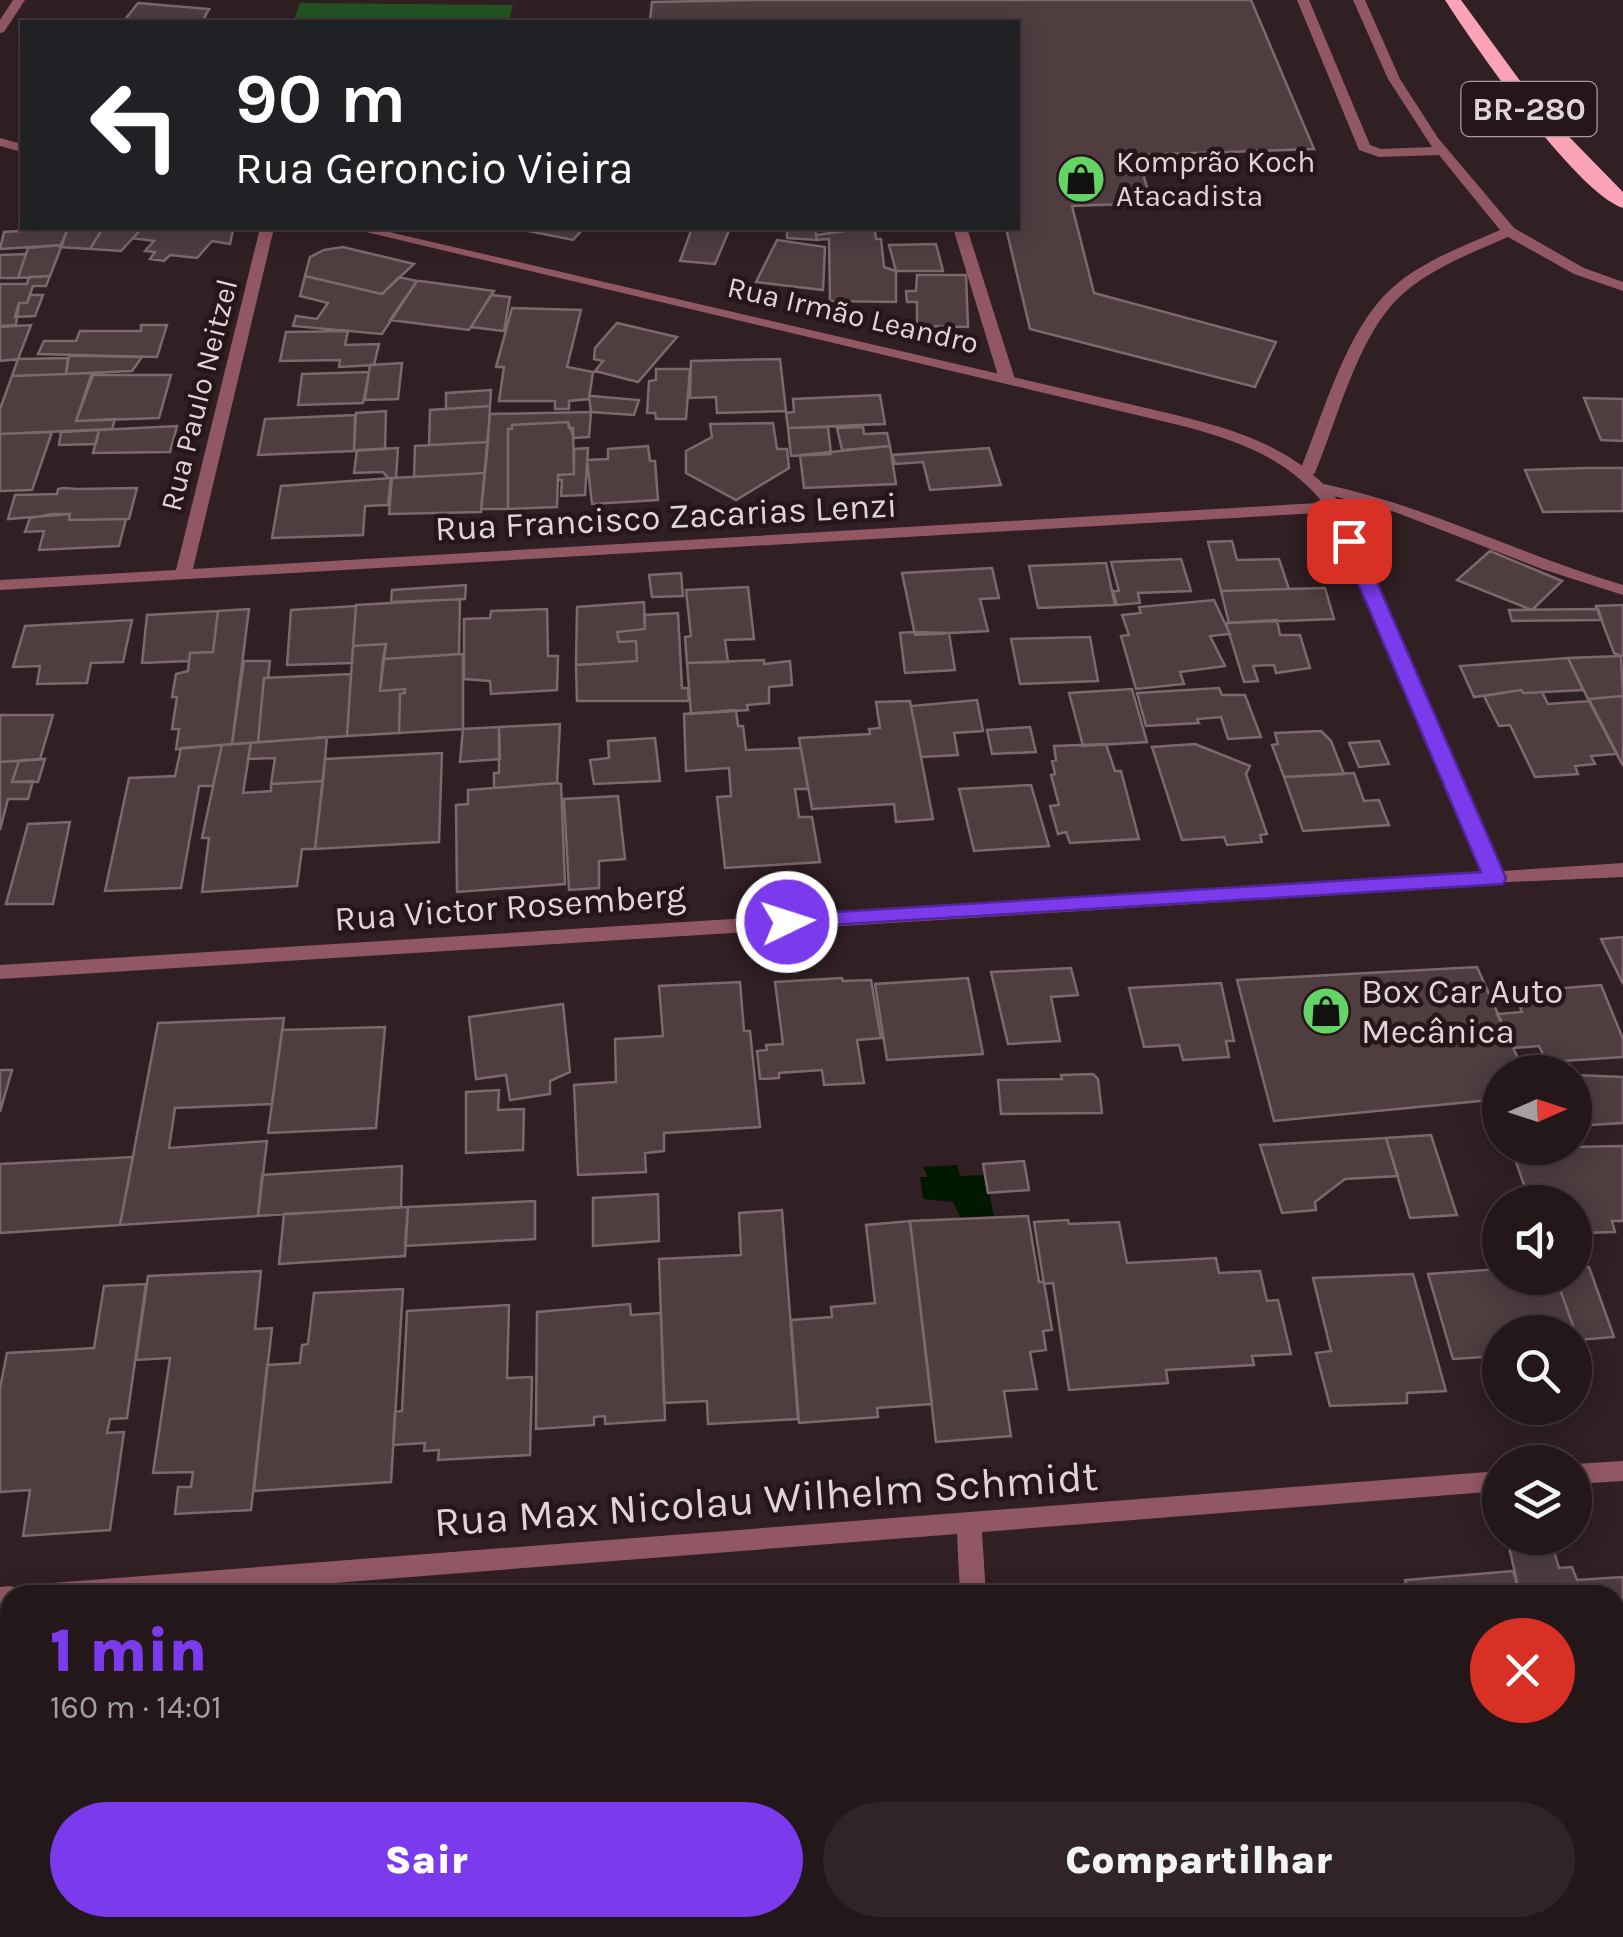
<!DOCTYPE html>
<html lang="pt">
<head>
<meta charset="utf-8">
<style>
	body { margin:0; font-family:Karla,sans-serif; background:#302427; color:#f1f3f6; height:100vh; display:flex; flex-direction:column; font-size:38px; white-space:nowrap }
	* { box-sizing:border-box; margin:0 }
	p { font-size:32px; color:#a39fa2 }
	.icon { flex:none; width:55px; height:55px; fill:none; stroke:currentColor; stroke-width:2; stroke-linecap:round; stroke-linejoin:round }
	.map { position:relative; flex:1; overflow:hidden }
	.sheet { position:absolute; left:0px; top:1585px; width:1625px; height:352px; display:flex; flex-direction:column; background:#24171a; border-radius:30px 30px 0 0; box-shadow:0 5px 25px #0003,0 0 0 2px #413639 }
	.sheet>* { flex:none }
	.top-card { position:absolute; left:20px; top:20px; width:1000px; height:210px; border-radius:0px; box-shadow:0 5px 25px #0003,0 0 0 2px #413639; background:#202124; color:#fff; overflow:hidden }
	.needle { width:65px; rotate:87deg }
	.controls { position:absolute; left:1482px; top:1055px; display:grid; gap:20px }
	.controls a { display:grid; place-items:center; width:110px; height:110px; border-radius:50%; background:#24171a; box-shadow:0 5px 25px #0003,0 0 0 2px #413639; font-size:50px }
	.pin { position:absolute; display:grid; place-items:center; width:85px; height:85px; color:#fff; margin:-42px; border-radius:20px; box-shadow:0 5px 15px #0006 }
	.me { position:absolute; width:110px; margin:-55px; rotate:86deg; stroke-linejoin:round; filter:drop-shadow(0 0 8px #0008) }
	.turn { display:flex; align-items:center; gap:35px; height:210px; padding:0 50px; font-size:45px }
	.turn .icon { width:130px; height:130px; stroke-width:2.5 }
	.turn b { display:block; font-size:70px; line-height:85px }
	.round { display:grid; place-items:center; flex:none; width:105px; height:105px; border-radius:52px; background:#302427 }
	.headline { display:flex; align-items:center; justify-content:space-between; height:170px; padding:0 50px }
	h1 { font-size:60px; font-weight:800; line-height:75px; color:#7c3aed }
	.button { display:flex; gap:20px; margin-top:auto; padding:20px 50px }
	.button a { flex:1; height:115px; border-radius:60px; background:#7c3aed; color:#fff; font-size:40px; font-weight:800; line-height:115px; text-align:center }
	.button a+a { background:#302427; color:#f1f3f6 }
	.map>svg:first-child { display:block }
	.green { fill:#215222 }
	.water { fill:#001700 }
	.building { fill:#4f3d40; stroke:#7d696d; stroke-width:2.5 }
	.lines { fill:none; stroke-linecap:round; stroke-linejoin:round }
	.service { fill:#915765; fill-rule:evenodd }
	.minor { fill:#915765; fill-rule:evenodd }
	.tertiary { fill:#915765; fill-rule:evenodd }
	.trunk { fill:#faa2b6; fill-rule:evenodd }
	.route { fill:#7c3aed; stroke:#51269a; stroke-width:2.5 }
	.labels { text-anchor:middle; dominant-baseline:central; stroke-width:9; stroke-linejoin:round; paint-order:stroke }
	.far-poi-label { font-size:30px; fill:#dfd4d6; stroke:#261619; text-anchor:start }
	.far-street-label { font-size:30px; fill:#dfd4d6; stroke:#261619 }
	.shield { fill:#261619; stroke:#a89b9d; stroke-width:2.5 }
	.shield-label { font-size:32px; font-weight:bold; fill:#dfd4d6 }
	.street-label { font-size:35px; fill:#dfd4d6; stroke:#261619 }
	.poi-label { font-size:35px; fill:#dfd4d6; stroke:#261619; text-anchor:start }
	.near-street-label { font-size:42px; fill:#dfd4d6; stroke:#261619 }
</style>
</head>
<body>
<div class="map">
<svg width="1623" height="1937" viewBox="0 0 1623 1937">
	<rect width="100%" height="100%" fill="#301f23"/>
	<!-- green -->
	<path class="green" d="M300,3L513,5L509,22H293Z"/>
	<!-- water -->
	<path class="water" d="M957,1165L960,1176L985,1175L994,1216L961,1219L953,1202L923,1199L920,1177H928L923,1167Z"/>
	<!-- building -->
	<path class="building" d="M753,0H1251L1314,149L1137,155L1152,203L1072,206L1094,293L1276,342L1255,387L1030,329L1006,228H1018V22H609L650,20L652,2Z
		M138,3L209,9L202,22H123Z
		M68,228H103L90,249L60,247Z
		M68,228L62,245L0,249L4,232Z
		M103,228H142L121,251L90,249Z
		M142,228H232L233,230L230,244L212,241L197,258L170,255L164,261L150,259L155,252L145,251L154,241L133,238Z
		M525,228H584L573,240L523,230Z
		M692,228H730L715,264L680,261Z
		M787,228H815L817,240L787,238Z
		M852,230L875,231L876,239H881L884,267L896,271V302L830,301L829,239L817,240L816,235Z
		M777,240L825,247L823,290L756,282Z
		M936,244L943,271H896L889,245Z
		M62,245L50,276L18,278L28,248Z
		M343,247L351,249L414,264L382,294L305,276L310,257L324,250Z
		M26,254L18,278H0V255Z
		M917,275H966L968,327L917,326V302H907L906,291H916Z
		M50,276L46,286H33L27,303H19L16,325L0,326V284H27L29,277Z
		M305,276L382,294L399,277L417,281L382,334L293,326L296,316L317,319L328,303L300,296Z
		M417,281H420L494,291L469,330L390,320Z
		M30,295H43L35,316L15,317L19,303H27Z
		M491,295L510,297L504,331L471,327Z
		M512,308L581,310L567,367L593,372L589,399L569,401V409H555V401H499L504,367H496Z
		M617,323L677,337L638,382L595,371L603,361L594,359L595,348Z
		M31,325L18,359L0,361V327Z
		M141,325H167L157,357L38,354L44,341H76L80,331H141Z
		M348,331L345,345L379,344L374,365L339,367L340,360L280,361L286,332Z
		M69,356H87L142,357L132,371L66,374Z
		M68,358L66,374L12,376L18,359Z
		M780,359L786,411L717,413L716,397L690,398L691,361Z
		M402,363L398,399L365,400L370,365Z
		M656,369H690L686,419H656L655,413H647L649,381L656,380Z
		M369,372L363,403L298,405L302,374Z
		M92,373L76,421L115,419L112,429L0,434V409L12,376Z
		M93,375H171L159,418L76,421Z
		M491,390L490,406L446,409V393Z
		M880,395L885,424L788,428L786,413L794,412L793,399Z
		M589,396H592L639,400L634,415L591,412Z
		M1584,398L1623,399V441L1601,440Z
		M490,406L488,442L429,445L430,410Z
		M386,411L385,449L354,451L356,413Z
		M591,412L589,437L574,438L568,422L512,425V429H508V509H481L490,414Z
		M355,415L354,451L258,455L265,419Z
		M568,422L569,428H573L574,474L558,475L557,507L508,509V429H512V425Z
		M773,423L777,449H787L789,468L736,500L686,473V451L712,437L710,424Z
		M177,426L170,452L93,453L99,430Z
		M828,427L831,454L791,456L788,428Z
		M863,427L864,434L887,433L890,446L842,450L837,428Z
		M99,430L96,444L59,445L61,432Z
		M52,432L32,490L0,491V434Z
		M488,442L485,473L414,477L415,446Z
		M648,446L650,461H655L658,500L592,504L587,460L608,459V449Z
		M890,446L896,484L804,488L800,455Z
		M398,448L396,478H388L383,472L354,473L357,450Z
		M588,448L585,495L561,496L562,480H558V475L574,474V449Z
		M989,448L1001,485L930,490L923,462L895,464L892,455Z
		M1585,468H1623V511L1543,512L1525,470Z
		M485,473L481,512L389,514L392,478Z
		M391,478L388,505L365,506L363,535L272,538L281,486Z
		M64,488L77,489L137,488L129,519L69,520L70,514L8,519L15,495L57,494L58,489Z
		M53,514H70L69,520L126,519L119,546L39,550L44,531L25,532L30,518Z
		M1232,541L1237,560L1279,559L1289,589L1221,591L1208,542Z
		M1490,551L1562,581L1532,610L1457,580Z
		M1181,559L1191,591L1138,593L1140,603L1117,605L1113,591H1119L1111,562Z
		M1106,563L1115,605L1038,608L1029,566Z
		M992,568L999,598L980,599L988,631L915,635L902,573Z
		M681,573L683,596L652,597L649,575Z
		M466,585L465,599L391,602L392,590Z
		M748,587L754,639L725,640L728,662L687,663L685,637L691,636L686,590Z
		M1325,588L1334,619L1229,623L1221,591Z
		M460,599L459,654L383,659L386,644L353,646L356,605Z
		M1214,600L1230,634L1210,636L1225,666L1180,672L1184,684L1136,689L1121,636L1129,635L1122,615L1141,613L1139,607Z
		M644,602L645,629L617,632L619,642L636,641L637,661L576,665L577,607Z
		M1623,605V656H1621L1614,653L1596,606Z
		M356,606L352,663L287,665L291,610Z
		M249,609L232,744L176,749L179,729H172L177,697H172L176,674L188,671L190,653L213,652L218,611Z
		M547,609L548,656H558L557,690L491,694L490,681L464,679V619L490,618L491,611Z
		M1598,609L1602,620L1512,621L1509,610Z
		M218,611L213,652L190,653L189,661L142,663L147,615Z
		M678,613L682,688H688L689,701H577L576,665L637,661L636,641L619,642L617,632L645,629L644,615Z
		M132,620L123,662L91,663L87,683L37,684L40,666L13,667L25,626Z
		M1277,620L1280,635H1300L1310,668L1276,673L1274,665L1253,666L1258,681L1244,682L1226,623Z
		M914,632L949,633L955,670L905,673L900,633Z
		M1090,637L1098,681L1020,684L1011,639Z
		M386,644L380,691L405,689V693L400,694L399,733L347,736L353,646Z
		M463,654V729L399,733L400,694L405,693V689L380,691L383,659Z
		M1621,656L1623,696L1588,699L1568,658Z
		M1568,658L1583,690L1523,693L1521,690L1474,697L1460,666Z
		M764,660V664L790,661L792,685L769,687V703L747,705L748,710L691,714L687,663Z
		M244,661H270L268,678H264L258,742L232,744Z
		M351,674L347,736L258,742L264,678Z
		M1219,688L1222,695H1245L1261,737L1228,739L1221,717L1197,719L1199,723L1146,726L1137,693Z
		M1132,689L1147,742L1083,746L1069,693Z
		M1521,690L1523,693L1542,692L1548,704L1590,701L1617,754L1591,756L1595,764L1575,766L1578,774L1535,777L1510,725L1499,726L1484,696Z
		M1623,696V766L1588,699Z
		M977,700L983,731L954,733L958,755L921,757L911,706Z
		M910,701L933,819L896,822L894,804L812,809L799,738L870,734L869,729L880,728L876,702Z
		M736,710L738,726H743L746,750L801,748L808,789H795L799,817H812L820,862L725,868L717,797L731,796L729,768L686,771L684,714Z
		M0,715H53L40,759L0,762Z
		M560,724L557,783L494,788V773H499V727Z
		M499,727L500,759L460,762L463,729Z
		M1030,727L1036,752L992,754L987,730Z
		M1321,731L1331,741L1344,774L1284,777L1272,745L1278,744L1275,733Z
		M327,737L323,781L271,784L275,758L248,759L251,743Z
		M655,738L660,781L594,784L590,760L609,758L608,741Z
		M1379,741L1389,764L1359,767L1349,743Z
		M251,743L243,793L271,791V784L323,781L315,849H302L297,886L202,892L209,838H202L222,745Z
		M1106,744L1115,771H1121L1139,839L1070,843L1066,832L1058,834L1050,806L1059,805L1051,775L1055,774L1052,761L1056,760L1054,746Z
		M1195,744L1250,766L1246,774L1267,834L1260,835L1262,842L1227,845L1224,837L1182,840L1152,747Z
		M222,745L213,786H199L181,888L105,891L129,778L175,776L181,748Z
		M442,753L439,842L315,849L325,759Z
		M45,759L38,782H12L19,761Z
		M19,761L12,782L33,781L28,799H8L0,830V762Z
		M1354,773L1364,801L1379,800L1389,825L1303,831L1284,777Z
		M557,783L561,784L565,884L457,892L456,805L468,804V790Z
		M1031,785L1049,846L974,851L959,789Z
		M618,796L625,859L599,861V888L569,890L564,799Z
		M70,822L53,904H6L28,824Z
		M1623,937V984L1601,939Z
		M1477,967L1524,1072H1500V1099L1274,1121L1237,980Z
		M1071,968L1078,995L1051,997L1060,1041L1008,1044L991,972Z
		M842,978L843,981L871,980L881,1038L857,1040L864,1083L824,1085L822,1070L779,1073V1078L760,1079L757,1051L767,1050L766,1045L783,1044L775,982Z
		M968,978L983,1054L887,1060L875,984Z
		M740,982L744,1031H750L760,1127L664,1133V1151L645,1153L646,1172L578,1175L574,1085L616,1082L615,1039L663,1036L659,986Z
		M1221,983L1234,1041H1226L1229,1057L1183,1060L1179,1045L1144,1047L1129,988Z
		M1601,985L1623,1039V1057L1547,1062L1539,1046L1513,1048L1497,1014L1522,1012L1514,992Z
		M563,1004L570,1072L550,1081V1094L510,1100L506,1075L476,1079L469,1017Z
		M284,1018L272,1104L175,1108L169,1148L267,1141L258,1216L120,1225L158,1023Z
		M385,1027L376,1128L268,1133L282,1030Z
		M0,1070H12L0,1112Z
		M1093,1074L1098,1079L1102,1113L1001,1114L998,1080L1062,1079L1061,1075Z
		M1575,1075L1623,1077V1123L1575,1126Z
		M499,1090L498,1110L524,1109L523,1150L466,1153V1092Z
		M1431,1135L1457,1215L1410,1218L1386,1138Z
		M1386,1138L1398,1176L1345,1179L1315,1202L1316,1210L1282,1213L1260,1145Z
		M1623,1146V1221H1612L1615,1232L1585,1233L1575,1228V1202H1530L1511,1148Z
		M133,1157L120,1225L0,1233V1164Z
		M1024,1161L1029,1190L988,1193L983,1164Z
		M402,1166L401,1207L258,1216L262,1175Z
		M658,1194L659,1241L593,1246V1198Z
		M535,1201V1239L405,1246L408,1207Z
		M408,1207L405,1256L279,1264L284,1214Z
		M782,1210L798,1419L708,1424L707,1401L664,1403L659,1259L741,1255L739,1213Z
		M1028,1216L1039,1282H1044L1052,1330L1043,1331L1046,1350L1030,1352L1037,1389L1004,1391L1011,1436L936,1442L910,1221Z
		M1068,1220L1069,1224L1119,1222L1127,1263L1216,1258L1219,1273L1260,1271L1267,1301L1278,1300L1291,1354L1252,1356L1254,1365L1166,1370L1168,1383L1069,1390L1053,1283L1044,1284L1034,1222Z
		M910,1221L932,1404L877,1408L878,1417L799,1423L791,1320L832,1317L831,1307L875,1303L866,1225Z
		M1589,1267L1614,1337L1578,1340L1556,1278H1575V1268Z
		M1500,1269V1278H1556L1582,1351H1575V1332H1500V1356L1453,1359L1428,1274Z
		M261,1271L255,1329L272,1328L251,1510L175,1514L178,1487H191L193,1472L153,1473L170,1358L136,1360L148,1276Z
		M1413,1274L1446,1391L1407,1393V1403L1330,1406L1316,1353L1331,1351L1313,1278Z
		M146,1284L127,1418L110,1419L107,1433L124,1432L110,1530L23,1536L30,1490L0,1492V1388L7,1353L94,1348L104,1286Z
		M403,1289L391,1482L254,1491L267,1365L300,1363L302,1345L308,1344L314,1293Z
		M630,1304L631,1315L661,1313L665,1420L605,1424V1416L594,1417V1425L536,1429L537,1312Z
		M509,1305L507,1378L532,1377L530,1455L438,1460L439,1450L424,1451L425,1443L393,1445L395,1412L402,1411L407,1311Z
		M1507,1538H1550L1559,1568L1572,1567L1577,1580L1623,1577V1738L1615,1739V1595H1520Z
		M1513,1571L1520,1595H1409L1405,1580Z
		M10,1663V1928H51L50,1937H0V1664Z
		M1615,1741L1623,1768V1892L1615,1893Z
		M220,1928H395V1937H219Z
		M484,1928H575L576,1937H442L483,1932Z
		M750,1928H930V1937H751Z"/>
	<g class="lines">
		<!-- service -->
		<path class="service" d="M1297,0H1309L1370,145L1381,149L1432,147L1388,79L1353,0H1365L1400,79L1438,138L1514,228L1584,268L1623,282V291L1574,274L1508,237C1474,252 1434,267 1405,292C1359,330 1338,419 1315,473L1307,478L1299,473C1323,416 1345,330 1392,288C1422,261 1464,246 1500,230L1439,155L1379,157L1359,150Z"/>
		<!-- minor -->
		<path class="minor" d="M13,0H25L4,32L0,33V20Z
			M260,228H274L193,569L1335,502L1343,507L1335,512L0,590V580L176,570Z
			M953,228H967L1015,379L1012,382L1007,384L999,379Z
			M1324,484C1428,506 1521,555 1623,585V595L1542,569L1395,512L1318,492L1316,489Z
			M1495,871L1505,878L1495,885L0,979V965Z
			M1623,1461V1481L1575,1484V1464Z
			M1500,1471V1491L982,1532L986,1595H960L957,1534L182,1595H26L30,1587L39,1584Z
			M10,1586L19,1589L22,1595H10V1608L0,1609V1587Z
			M978,1928H1006V1937H978Z"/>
		<!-- tertiary -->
		<path class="tertiary" d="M0,138L22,144V152L0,146Z
			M349,228H372L1159,411C1230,428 1298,445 1343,507L1502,871L1623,863V877L1488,883L1327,508C1291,460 1240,441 1183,426Z"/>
		<!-- trunk -->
		<path class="trunk" d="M1445,0H1461L1537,104L1623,192V208C1577,194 1473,44 1445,0Z"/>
	</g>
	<!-- route -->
	<path class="route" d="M1349,535L1359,541L1506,878L1503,884L779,928L776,922L787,915L1481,872L1340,541Z"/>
	<!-- icons -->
	<defs>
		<g id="shop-disc" transform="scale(2.5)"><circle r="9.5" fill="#64d467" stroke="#261619"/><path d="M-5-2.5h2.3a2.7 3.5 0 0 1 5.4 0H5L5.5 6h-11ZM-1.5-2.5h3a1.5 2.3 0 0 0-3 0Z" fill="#111"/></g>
	</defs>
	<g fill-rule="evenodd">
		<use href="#shop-disc" x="1081" y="179"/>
		<use href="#shop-disc" x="1326" y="1011"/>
	</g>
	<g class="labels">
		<!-- far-poi labels -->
		<g class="far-poi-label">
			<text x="1116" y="162">Komprão Koch<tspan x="1116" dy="34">Atacadista</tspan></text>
		</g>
		<!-- far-street labels -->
		<g class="far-street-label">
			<text transform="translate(853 315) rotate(13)">Rua Irmão Leandro</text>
			<text transform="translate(199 395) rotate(-76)">Rua Paulo Neitzel</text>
		</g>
		<!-- shield labels -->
		<rect class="shield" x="1461.5" y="82" width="135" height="54" rx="8"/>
		<g class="shield-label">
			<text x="1529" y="109">BR-280</text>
		</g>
		<!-- street labels -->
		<g class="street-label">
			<text transform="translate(666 517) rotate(-3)">Rua Francisco Zacarias Lenzi</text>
			<text transform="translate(510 907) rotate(-4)">Rua Victor Rosemberg</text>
		</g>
		<!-- poi labels -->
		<g class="poi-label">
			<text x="1361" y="991">Box Car Auto<tspan x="1361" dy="40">Mecânica</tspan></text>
		</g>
		<!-- near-street labels -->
		<g class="near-street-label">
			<text transform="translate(766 1499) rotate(-4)">Rua Max Nicolau Wilhelm Schmidt</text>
		</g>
	</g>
</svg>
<div class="controls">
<a><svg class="needle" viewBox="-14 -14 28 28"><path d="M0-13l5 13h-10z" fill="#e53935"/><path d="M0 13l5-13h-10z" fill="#a39fa2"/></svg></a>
<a><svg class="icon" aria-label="sound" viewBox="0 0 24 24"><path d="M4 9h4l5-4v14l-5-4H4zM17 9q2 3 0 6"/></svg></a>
<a><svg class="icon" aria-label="search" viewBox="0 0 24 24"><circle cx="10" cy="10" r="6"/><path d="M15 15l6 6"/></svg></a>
<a><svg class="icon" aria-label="layers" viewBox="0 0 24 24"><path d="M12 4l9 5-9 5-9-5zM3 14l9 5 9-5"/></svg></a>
</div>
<div class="pin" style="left:1349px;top:541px;background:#d93025"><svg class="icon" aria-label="arrive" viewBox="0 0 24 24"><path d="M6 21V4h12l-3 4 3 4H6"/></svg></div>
<svg class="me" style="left:787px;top:922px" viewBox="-20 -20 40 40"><circle r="17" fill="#7c3aed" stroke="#fff" stroke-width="3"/><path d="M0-11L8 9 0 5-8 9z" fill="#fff"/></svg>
<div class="top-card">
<div class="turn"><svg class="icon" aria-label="left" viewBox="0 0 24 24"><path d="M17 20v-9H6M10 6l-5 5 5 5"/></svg><div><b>90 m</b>Rua Geroncio Vieira</div></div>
</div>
<section class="sheet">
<div class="headline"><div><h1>1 min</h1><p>160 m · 14:01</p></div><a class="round" style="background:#d93025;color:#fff"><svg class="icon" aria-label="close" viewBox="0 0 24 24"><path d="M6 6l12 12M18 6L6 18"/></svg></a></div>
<div class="button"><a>Sair</a><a>Compartilhar</a></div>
</section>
</div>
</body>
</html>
